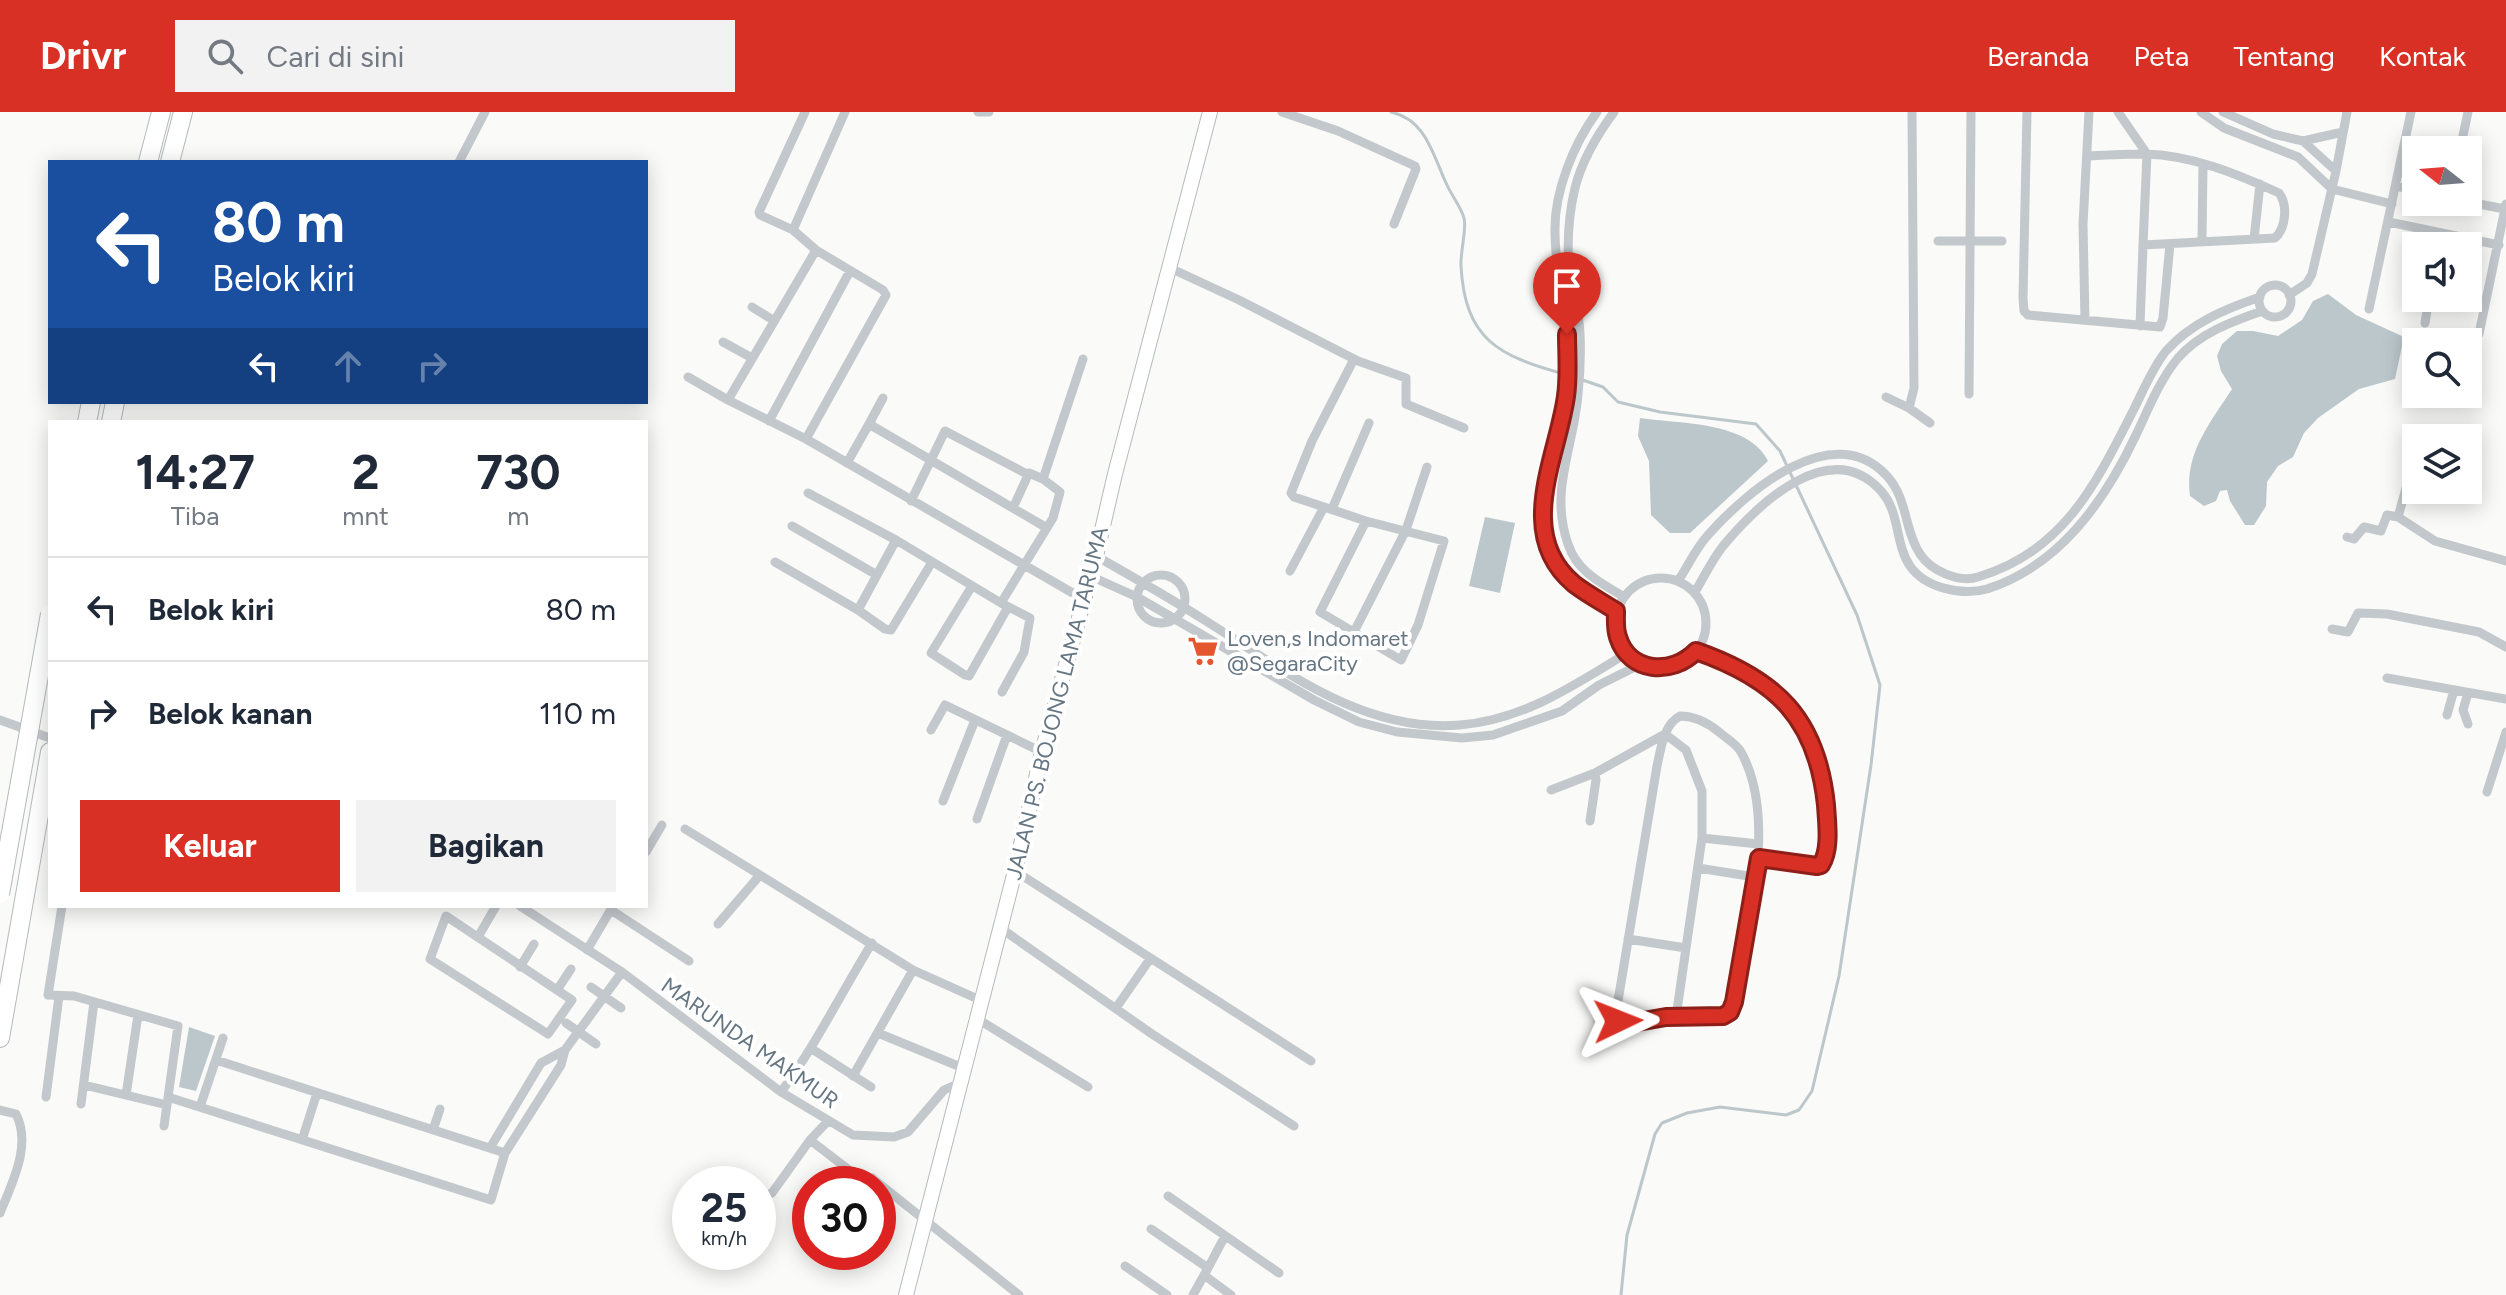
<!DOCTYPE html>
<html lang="id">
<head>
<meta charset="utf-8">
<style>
	body { margin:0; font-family:Figtree,sans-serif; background:#f2f2f3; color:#1f2937; height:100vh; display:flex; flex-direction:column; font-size:30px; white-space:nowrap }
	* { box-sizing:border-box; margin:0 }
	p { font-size:26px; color:#747a83 }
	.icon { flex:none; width:44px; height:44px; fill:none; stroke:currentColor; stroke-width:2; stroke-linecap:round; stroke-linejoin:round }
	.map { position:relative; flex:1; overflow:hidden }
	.details { position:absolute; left:48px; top:308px; width:600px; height:488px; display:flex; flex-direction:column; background:#fff; border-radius:0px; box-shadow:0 4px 20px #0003 }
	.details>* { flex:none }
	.hud { position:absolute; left:48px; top:48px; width:600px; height:244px; border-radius:0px; box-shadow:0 4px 20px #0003; background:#1a4fa0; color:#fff; overflow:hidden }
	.needle { width:52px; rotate:287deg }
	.tools { position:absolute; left:2402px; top:24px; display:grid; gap:16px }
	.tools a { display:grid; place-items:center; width:80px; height:80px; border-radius:0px; background:#fff; box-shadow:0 4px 20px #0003; font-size:40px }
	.speed { position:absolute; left:672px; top:1054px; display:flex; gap:16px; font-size:40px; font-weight:700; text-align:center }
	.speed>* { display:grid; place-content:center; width:104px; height:104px; border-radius:50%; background:#fff; box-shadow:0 4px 20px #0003; line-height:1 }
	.speed small { font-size:20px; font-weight:400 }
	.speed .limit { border:12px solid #d22; background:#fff; color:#111 }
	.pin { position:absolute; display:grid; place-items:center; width:68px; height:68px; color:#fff; margin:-82px -34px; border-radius:50% 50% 50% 0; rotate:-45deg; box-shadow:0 0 8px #0007 }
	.pin .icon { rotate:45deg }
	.me { position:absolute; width:88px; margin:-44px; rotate:88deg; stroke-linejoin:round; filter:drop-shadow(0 0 6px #0008) }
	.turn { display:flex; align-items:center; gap:28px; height:168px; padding:0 32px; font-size:36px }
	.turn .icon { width:104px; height:104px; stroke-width:2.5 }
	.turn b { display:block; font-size:56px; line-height:68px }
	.lanes { display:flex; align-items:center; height:76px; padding:0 32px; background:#0003; justify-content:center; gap:40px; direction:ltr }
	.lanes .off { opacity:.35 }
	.eta { display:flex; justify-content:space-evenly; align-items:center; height:136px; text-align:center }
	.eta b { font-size:48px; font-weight:700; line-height:56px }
	.cta { display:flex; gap:16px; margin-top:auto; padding:16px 32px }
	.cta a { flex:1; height:92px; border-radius:0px; background:#d93025; color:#fff; font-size:32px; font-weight:700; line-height:92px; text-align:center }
	.cta a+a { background:#f2f2f3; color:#1f2937 }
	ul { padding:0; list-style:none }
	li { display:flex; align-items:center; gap:24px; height:104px; padding:0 32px; border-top:2px solid #e0e1e3 }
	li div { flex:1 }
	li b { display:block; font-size:30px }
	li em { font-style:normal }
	header { display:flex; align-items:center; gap:48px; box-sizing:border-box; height:112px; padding:0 40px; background:#d93025; color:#fff }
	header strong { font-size:38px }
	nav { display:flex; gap:44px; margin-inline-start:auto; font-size:28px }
	.search { width:560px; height:72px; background:#f2f2f3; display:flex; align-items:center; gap:20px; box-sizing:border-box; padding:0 28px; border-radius:0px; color:#747a83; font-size:30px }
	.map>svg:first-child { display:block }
	.water { fill:#bbc7cb }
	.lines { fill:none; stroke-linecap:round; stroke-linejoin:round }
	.stream { stroke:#bbc7cb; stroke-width:3 }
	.primary-casing { stroke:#b5babe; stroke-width:16 }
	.highway-casing { stroke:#b4b9bd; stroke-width:20 }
	.street { stroke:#c3c8cc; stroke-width:9 }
	.primary { stroke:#fff; stroke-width:14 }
	.highway { stroke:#fff; stroke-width:18 }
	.highway-bridge-casing { stroke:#b4b9bd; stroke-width:20; stroke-linecap:butt }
	.highway-bridge { stroke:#fff; stroke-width:18 }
	.route-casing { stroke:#8d1f18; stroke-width:20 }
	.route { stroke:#d93025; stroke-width:14 }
	.labels { text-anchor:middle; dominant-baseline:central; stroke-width:8; stroke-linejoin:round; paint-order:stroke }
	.poi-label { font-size:22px; fill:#657683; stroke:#fff; text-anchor:start }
	.street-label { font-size:22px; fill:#657683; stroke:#fff }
</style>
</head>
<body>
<header>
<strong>Drivr</strong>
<div class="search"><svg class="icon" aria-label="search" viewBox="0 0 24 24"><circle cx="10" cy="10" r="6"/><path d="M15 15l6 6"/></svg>Cari di sini</div>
<nav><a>Beranda</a><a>Peta</a><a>Tentang</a><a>Kontak</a></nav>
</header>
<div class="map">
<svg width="2506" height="1183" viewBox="0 0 2506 1183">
	<rect width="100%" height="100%" fill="#fafaf8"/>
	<!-- water -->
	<path class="water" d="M2328,182L2356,203L2404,225L2395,267L2359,277L2318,306L2304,321L2293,345L2278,354L2267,370L2266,394L2254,413H2245L2230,389L2227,378L2220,379L2216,389L2204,394L2190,384C2184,342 2210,311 2232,277L2221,259L2217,244L2222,232L2237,219H2253L2278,224L2302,208L2313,189Z
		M1640,306C1679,312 1749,309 1768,349L1690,421H1670L1651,403L1649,349L1638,324Z
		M1485,405L1515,411L1500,481L1469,474Z
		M189,915L215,924L196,979L179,975Z"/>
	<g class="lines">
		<!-- stream -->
		<path class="stream" d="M1391,0C1427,8 1433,44 1447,73C1452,84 1461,95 1464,106C1467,116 1460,141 1461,154C1465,228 1499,244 1564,262
			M1571,264L1603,275L1618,290L1660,300L1756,312L1780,339L1857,503L1880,573L1871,653L1839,864L1812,979L1799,998L1786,1003L1720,995L1687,1001L1662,1011L1655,1022L1627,1123L1621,1183"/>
		<!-- primary casing -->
		<g class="primary-casing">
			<path id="primary" d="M906,1183L1015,759L1042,640L1096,444L1115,362L1210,0"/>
		</g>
		<!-- highway casing -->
		<g class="highway-casing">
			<path id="highway" d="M148,50L161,0
				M170,50L183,0
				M87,310L91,290
				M111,310L115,290
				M0,926L50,640"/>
		</g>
		<!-- street -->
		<path class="street" d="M805,0L759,100L760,103L793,118L816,138L883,178L886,183L806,327
			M978,0H989
			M1282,0L1338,19L1415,54L1416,57L1394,112
			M1597,0C1574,31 1554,80 1555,119C1555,174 1574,228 1566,283C1560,334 1532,381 1548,433C1559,466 1588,481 1616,499
			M1614,0C1597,23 1582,48 1575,76C1569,101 1567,129 1569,155C1572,177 1579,199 1580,221C1581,241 1580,263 1578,282C1574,335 1549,378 1568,432C1577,460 1601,471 1624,485
			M1912,0L1914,276L1909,296L1930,311
			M2027,0L2023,186L2024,199L2028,203L2160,215L2163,206L2170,132
			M2201,0L2224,16L2298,45L2332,77L2392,92
			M2223,0L2273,22L2303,29L2343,20
			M2303,29L2336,59
			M2460,38L2468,0
			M2088,44C2107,43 2126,42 2145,42C2192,43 2237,62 2279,81C2288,93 2286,116 2275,126L2143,133L2147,42L2118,0
			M459,50L485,0
			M2396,74L2416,79
			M2468,90L2505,97
			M2389,110L2499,133
			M793,118L845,0
			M2254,127L2260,72
			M2202,128L2203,53
			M1938,129H2002
			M1170,156L1239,188L1358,249L1406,266V292L1464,316
			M2259 189a16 16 0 1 1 32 0a16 16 0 1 1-32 0Z
			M2289,183L2307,171L2312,162L2336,59L2347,0
			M752,195L773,208
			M2369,197L2411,0
			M2085,208L2083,112L2089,0
			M2425,211L2429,186
			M2140,214L2143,133
			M2479,222L2506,92
			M723,230L752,246
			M1354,247L1312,329L1291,381L1294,385L1366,409L1444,429L1418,513L1401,548L1320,500L1366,409
			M688,265L728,288L806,327L1083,487
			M1969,282L1971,0
			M1886,285L1909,296
			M728,288L816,138
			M769,309L850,159
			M869,312L883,286
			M847,351L869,312L1047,416
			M1043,367L1083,247
			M2437,378L2441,382
			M808,381L896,428L1001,491L1030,506L1024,540L1002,580
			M911,389L945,319L1027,362
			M1332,397L1369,311
			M2398,405L2435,429L2506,449
			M792,414L877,463L896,428
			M2347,425L2354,427L2364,415L2381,419L2387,403L2398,405L2408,369V338
			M1096,444C1133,465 1170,486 1206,509C1284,558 1363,621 1460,613C1523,608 1575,573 1627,541
			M775,450L858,498L877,463
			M1290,459L1324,395
			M1137 487a24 24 0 1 1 48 0a24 24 0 1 1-48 0Z
			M1616 511a45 45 0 1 1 90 0a45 45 0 1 1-90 0Z
			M1089,467H1097L1137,485L1314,588L1359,610L1397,620L1462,626L1493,623L1562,599L1599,573L1641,552
			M1678,469C1688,454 1696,436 1708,423C1746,380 1833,305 1887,364C1908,387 1904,418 1920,442C1931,459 1959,471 1978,465C2065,439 2096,371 2134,297C2143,279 2153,255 2166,239C2191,211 2225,197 2260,185
			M972,474L931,541L965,563L969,564L1008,495
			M1695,480C1704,465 1712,448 1723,434C1759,391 1831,322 1882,380C1900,401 1895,432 1910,454C1925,476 1962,484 1987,477C2059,454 2104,390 2135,325C2148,298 2159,269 2178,246C2200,221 2231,210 2262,199
			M1001,491L1053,406L1060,380L1043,367L1029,361L1013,396
			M858,498L885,517L891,518L932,450
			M2332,517L2348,520L2358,501L2387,502L2479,520L2506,535
			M1353,522L1406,418L1427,355
			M1696,539C1721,548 1747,559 1769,574C1783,583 1792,598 1800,612C1825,655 1832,702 1823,750L1817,754L1759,746
			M2387,566L2506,587
			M2447,603L2454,578
			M1680,604C1695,604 1707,610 1719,620C1726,626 1737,632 1741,640C1779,708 1746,818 1734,890L1730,900L1723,904L1666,905L1626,912L1618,909L1616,901L1657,654C1661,637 1663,613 1680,604Z
			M0,608L50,626
			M2468,612L2463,598L2468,581
			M931,618L945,593L1042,640
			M1551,678L1595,661L1665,622L1686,638L1702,679V726L1676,905
			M2487,680L2506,620
			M943,689L975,608
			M977,707L1007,623
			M1590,709L1596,668L1595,661
			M685,717L760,763
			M1702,726L1758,732
			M646,740L662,713
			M1698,756L1755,765
			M1015,759L1311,949
			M62,794L48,883L74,884L178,914L164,1014
			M520,794L622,860L781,980L853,1023L894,1025L908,1020L944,978L960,971
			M611,798L689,849
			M446,804L572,888L548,922L430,847Z
			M718,812L760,763L913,858L980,888
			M999,815L1152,922L1294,1014
			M478,825L496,794
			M1628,827L1686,836
			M587,838L613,794
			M520,855L534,832
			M591,875L621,896
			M557,878L571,857
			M1116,896L1150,847
			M976,906L1088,975
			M566,911L596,932
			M878,921L963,956
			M812,937L871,975
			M216,948L505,1041
			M853,964L913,858
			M84,973L167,993
			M781,980C816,933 841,881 872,831
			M126,983L138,903
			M46,985L59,884
			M168,985L491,1088L505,1041L561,953L565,938L622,860
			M81,992L94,890
			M200,995L223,926
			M0,998L16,1002C32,1033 12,1071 0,1101
			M433,1018L440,997
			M302,1028L317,981
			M810,1028L857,1064L872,1066L1019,1183
			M490,1036L541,951L565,938
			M758,1081L766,1083L772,1081L810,1028L828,1009
			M1168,1084L1279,1161
			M1151,1117L1208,1156L1193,1183
			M1125,1154L1167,1183
			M1208,1156L1225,1124
			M1204,1163L1231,1183"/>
		<!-- primary -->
		<use href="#primary" class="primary"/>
		<!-- highway -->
		<use href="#highway" class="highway"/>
		<!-- highway-bridge casing -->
		<g class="highway-bridge-casing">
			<path id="highway-bridge" d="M0,782L50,502"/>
		</g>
		<!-- highway-bridge -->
		<use href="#highway-bridge" class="highway-bridge"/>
	</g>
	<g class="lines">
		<!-- route casing -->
		<g class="route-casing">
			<path id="route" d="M1567,222C1567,242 1569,264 1566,284C1558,344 1514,422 1574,472C1587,482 1602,490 1616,499C1616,508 1615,516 1618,525C1629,561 1672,564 1696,539C1776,567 1817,606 1826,693C1827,711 1831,737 1821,753L1817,754L1759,746L1734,890L1730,900L1723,904L1666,905L1626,912L1618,909"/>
		</g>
		<!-- route -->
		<use href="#route" class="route"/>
	</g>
	<!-- icons -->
	<defs>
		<g id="supermarket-bare" transform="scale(2.4)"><path d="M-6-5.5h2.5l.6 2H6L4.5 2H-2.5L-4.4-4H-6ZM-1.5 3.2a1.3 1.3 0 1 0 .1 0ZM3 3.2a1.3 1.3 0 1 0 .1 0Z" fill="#e4572e" stroke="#fff" stroke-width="2.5" paint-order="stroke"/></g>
	</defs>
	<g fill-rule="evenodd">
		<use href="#supermarket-bare" x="1203" y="539"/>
	</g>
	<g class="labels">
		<!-- poi labels -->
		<g class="poi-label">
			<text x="1227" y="526">Loven,s Indomaret<tspan x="1227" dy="25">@SegaraCity</tspan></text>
		</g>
		<!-- street labels -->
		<g class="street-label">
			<text transform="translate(1057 591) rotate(-76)">JALAN PS. BOJONG LAMA TARUMA</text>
			<text transform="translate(750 931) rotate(35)">MARUNDA MAKMUR</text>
		</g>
	</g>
</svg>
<div class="tools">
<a><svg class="needle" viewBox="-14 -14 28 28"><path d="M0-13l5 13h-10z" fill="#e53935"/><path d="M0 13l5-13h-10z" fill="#747a83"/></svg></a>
<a><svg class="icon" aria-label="sound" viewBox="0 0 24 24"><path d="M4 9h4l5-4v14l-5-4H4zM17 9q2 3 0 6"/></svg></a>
<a><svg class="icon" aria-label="search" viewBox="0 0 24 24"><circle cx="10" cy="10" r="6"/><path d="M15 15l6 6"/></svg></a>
<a><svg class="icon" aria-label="layers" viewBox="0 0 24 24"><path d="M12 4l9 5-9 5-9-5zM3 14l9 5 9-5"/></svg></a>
</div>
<div class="speed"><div>25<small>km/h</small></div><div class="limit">30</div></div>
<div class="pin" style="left:1567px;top:222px;background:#d93025"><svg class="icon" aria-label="arrive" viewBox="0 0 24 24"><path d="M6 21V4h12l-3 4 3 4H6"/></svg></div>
<svg class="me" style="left:1618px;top:909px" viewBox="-20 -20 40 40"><path d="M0-17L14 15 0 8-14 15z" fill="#d93025" stroke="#fff" stroke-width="4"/></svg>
<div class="hud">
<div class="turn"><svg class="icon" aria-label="left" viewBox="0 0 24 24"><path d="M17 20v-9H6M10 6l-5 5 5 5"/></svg><div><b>80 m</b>Belok kiri</div></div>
<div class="lanes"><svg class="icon" aria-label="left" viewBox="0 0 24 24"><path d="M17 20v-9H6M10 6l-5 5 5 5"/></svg><svg class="icon off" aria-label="ahead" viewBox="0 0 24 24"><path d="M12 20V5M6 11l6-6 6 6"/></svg><svg class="icon off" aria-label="right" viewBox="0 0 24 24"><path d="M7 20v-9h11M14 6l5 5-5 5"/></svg></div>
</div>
<section class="details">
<div class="eta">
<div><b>14:27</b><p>Tiba</p></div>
<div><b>2</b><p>mnt</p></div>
<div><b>730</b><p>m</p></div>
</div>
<ul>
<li><svg class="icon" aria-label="left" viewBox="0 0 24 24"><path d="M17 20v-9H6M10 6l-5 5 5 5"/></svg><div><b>Belok kiri</b></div><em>80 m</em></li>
<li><svg class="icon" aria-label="right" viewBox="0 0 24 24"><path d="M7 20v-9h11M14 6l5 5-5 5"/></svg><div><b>Belok kanan</b></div><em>110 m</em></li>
</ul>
<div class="cta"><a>Keluar</a><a>Bagikan</a></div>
</section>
</div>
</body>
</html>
